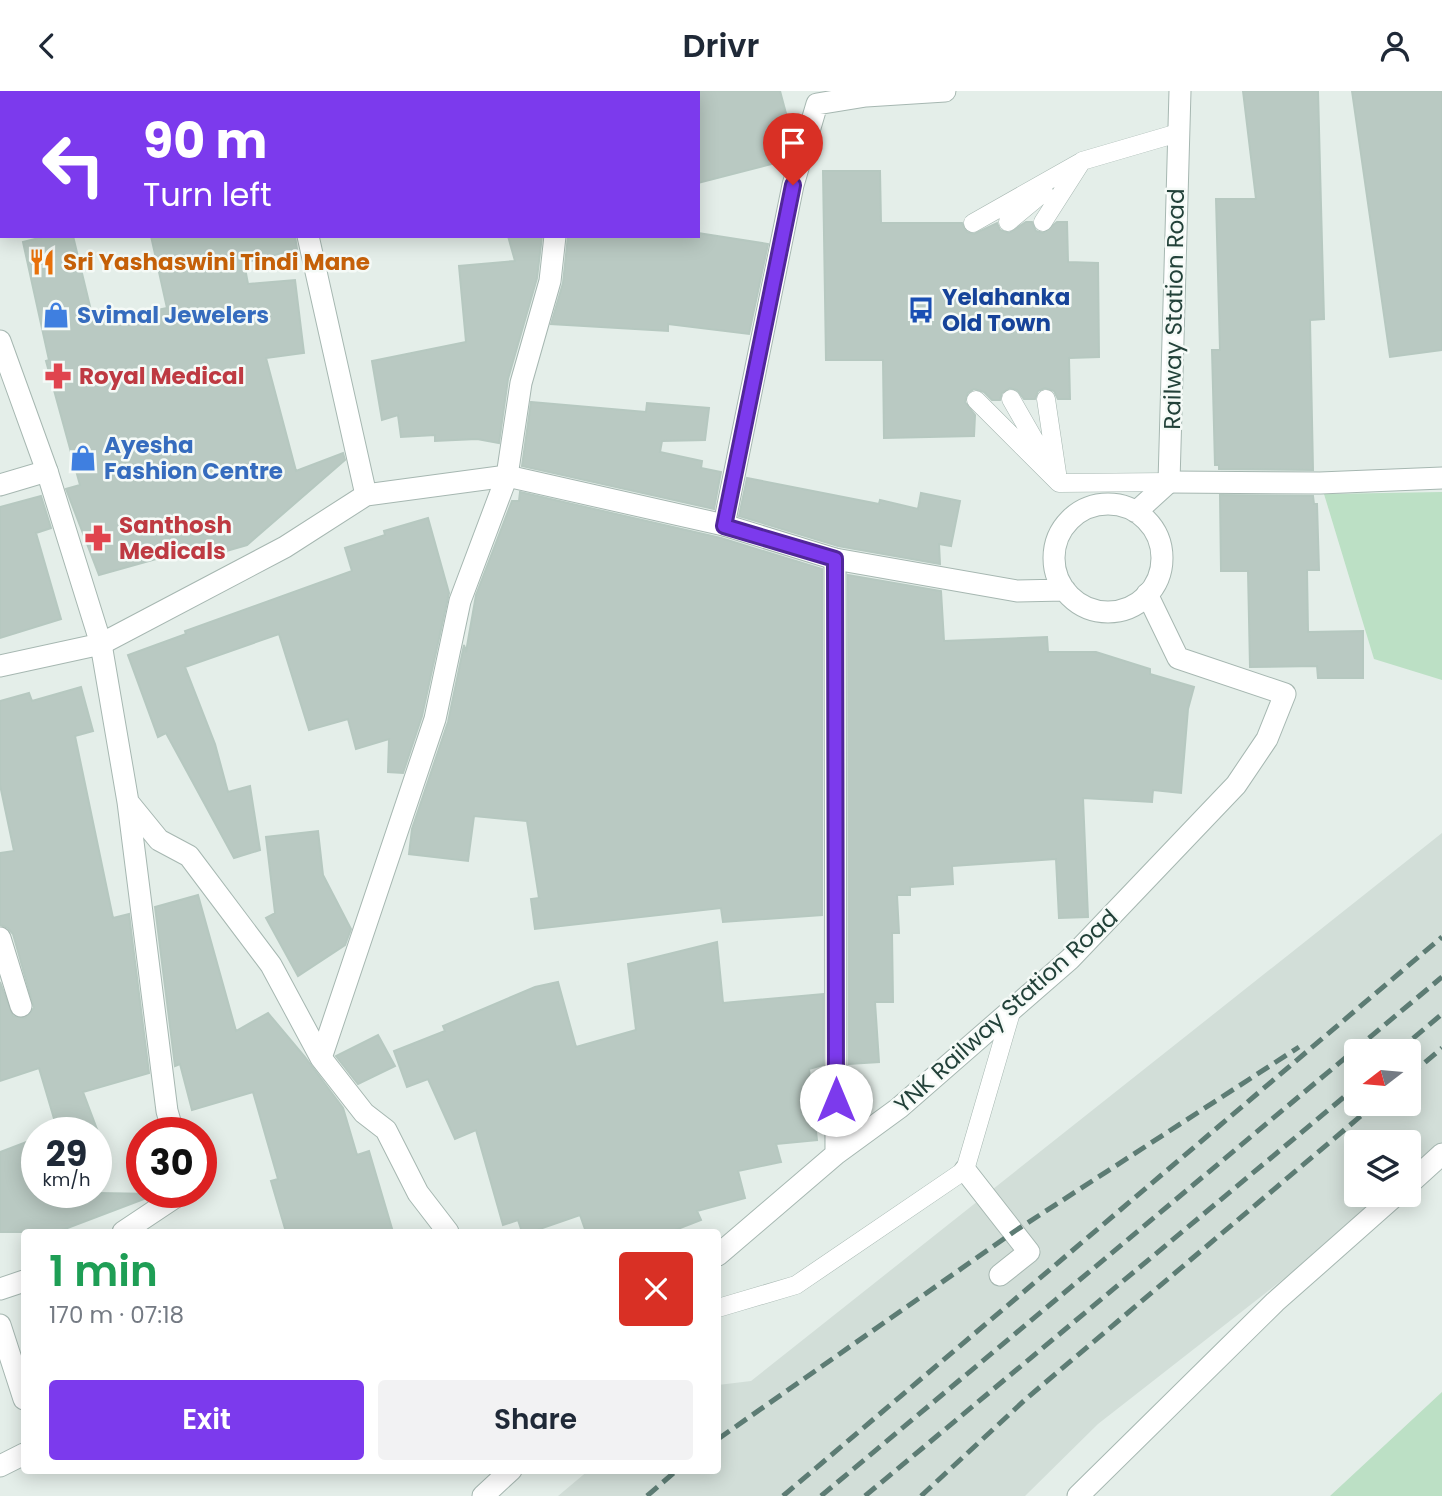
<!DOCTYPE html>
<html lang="en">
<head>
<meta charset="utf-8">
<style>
	body { margin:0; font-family:Poppins,sans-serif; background:#f2f2f3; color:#1f2937; height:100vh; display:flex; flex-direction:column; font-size:26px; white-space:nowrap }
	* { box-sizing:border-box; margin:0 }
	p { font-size:23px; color:#747a83 }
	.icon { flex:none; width:38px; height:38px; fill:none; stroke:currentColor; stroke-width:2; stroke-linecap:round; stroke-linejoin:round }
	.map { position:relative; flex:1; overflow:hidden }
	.panel { position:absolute; left:21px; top:1138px; width:700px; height:245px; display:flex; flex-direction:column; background:#fff; border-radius:7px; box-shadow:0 4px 18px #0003 }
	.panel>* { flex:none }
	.top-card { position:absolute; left:0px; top:0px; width:700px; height:147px; box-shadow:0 4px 18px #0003; background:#7c3aed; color:#fff; overflow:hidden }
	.needle { width:46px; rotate:254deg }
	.fabs { position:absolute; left:1344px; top:948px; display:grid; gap:14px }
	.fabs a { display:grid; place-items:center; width:77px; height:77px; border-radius:7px; background:#fff; box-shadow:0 4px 18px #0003; font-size:35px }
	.speed { position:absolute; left:21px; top:1026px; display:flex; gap:14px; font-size:35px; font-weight:700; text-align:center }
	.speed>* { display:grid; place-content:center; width:91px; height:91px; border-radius:50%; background:#fff; box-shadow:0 4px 18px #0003; line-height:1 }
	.speed small { font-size:18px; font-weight:400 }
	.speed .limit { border:10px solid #d22; background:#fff; color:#111 }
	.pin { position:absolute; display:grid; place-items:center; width:60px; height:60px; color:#fff; margin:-72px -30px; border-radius:50% 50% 50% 0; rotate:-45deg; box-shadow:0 0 7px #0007 }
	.pin .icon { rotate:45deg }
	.me { position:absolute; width:77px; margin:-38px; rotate:0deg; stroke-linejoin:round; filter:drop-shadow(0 0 5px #0008) }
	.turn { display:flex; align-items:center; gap:24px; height:147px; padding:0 28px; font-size:32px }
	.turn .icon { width:91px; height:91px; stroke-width:2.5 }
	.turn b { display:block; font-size:49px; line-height:60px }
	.round { display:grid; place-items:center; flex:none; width:74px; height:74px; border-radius:7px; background:#f2f2f3 }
	.overview { display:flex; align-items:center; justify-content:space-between; height:119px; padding:0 28px }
	h1 { font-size:42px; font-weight:600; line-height:52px; color:#1e9e55 }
	.primary-button { display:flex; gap:14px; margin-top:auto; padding:14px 28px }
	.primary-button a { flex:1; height:80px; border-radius:7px; background:#7c3aed; color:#fff; font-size:28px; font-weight:600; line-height:80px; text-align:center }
	.primary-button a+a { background:#f2f2f3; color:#1f2937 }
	header { display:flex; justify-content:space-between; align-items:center; height:91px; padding:0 28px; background:#fff; font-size:32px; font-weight:600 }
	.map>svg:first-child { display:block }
	.built { fill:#d2ded8; fill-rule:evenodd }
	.green { fill:#bce0c5 }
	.building { fill:#b9c9c2; stroke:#b6c8c0; stroke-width:2 }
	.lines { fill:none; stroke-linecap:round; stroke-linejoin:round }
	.service-casing { stroke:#a6b7b1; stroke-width:19 }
	.pedestrian-casing { stroke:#a6b7b1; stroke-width:23 }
	.minor-casing { stroke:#a6b7b1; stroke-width:23 }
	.tertiary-casing { stroke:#a6b7b1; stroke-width:23 }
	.service { stroke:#fff; stroke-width:18 }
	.pedestrian { stroke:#fff; stroke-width:21 }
	.minor { stroke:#fff; stroke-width:21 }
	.tertiary { stroke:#fff; stroke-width:21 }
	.rail { stroke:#5d7c74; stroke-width:5; stroke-dasharray:14 7; stroke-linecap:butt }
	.route-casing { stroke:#51269a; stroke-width:18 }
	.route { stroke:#7c3aed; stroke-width:12 }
	.labels { text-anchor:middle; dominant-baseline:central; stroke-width:5; stroke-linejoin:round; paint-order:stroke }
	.food-label { font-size:23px; font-weight:bold; fill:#c56008; stroke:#f5faf7; text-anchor:start }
	.transit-label { font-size:23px; font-weight:bold; fill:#164399; stroke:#f5faf7; text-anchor:start }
	.street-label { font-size:23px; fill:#224139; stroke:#f5faf7 }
	.shop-label { font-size:23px; font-weight:bold; fill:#366cbe; stroke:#f5faf7; text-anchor:start }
	.health-label { font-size:23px; font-weight:bold; fill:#be3a42; stroke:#f5faf7; text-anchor:start }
</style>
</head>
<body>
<header><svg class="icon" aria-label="back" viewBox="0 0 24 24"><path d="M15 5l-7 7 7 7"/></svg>Drivr<svg class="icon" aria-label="person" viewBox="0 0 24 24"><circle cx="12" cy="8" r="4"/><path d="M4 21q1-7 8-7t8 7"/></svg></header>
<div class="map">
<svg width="1442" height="1405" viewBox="0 0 1442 1405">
	<rect width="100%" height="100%" fill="#e4eee9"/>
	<!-- built -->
	<path class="built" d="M1442,742V1064L1409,1090V1052H1356V1104H1391L1098,1333L1025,1405H558L589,1379H718V1294L751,1290ZM1356,961H1409V1013H1356Z"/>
	<!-- green -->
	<path class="green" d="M1442,401V589L1374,568L1324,403Z
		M1442,1301V1405H1330Z"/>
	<!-- building -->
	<path class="building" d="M687,0H780L791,41L787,69L698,92V2Z
		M1243,0H1318L1324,228L1310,229L1313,379L1219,378V374H1215L1212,259H1220L1216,108H1256Z
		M1352,0H1442V259L1390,266Z
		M823,80H880L881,132H962L967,141L974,143L997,132L1000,139L1009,142L1026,131H1032L1036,140L1043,142L1057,131H1067L1068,171L1098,172L1099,266L1069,267L1070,308H1058L1054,300L1045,297L1038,300L1035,308H1024L1017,299L1010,297L1002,302L1000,309H992L984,301L974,298L968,302L965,311L975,324L974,345L884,347L883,269H826Z
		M698,142L768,153L749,243L668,233V240L551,233L563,192L568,145H698Z
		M47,145H73L94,232L167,217L151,145H295L297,158L244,172L248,193L295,189L304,262L266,267L296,380L343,362L345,369L247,454L209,465L206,454L99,484L66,398L80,394L46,270L49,269L23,151Z
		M508,145H542L537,187L508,288L499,352L477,348L435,350V344L401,346L398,324L382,329L372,270L466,251L459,175L515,170Z
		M531,311L646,321L647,312L709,317L705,349L662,350L660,361L702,370L701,377L721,381L714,418L522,375Z
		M747,387L879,413L880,409L918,418L921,402L960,410L951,455L939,453L940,473L838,455L739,425Z
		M520,401L721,447L822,478V824L723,831L721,817L535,838L531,808L539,807L527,730L474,725L468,770L409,763L412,738L448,631L464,554L466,561L476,504L512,410H519Z
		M1220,404L1313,405L1314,413H1317L1319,479H1307L1308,541L1363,540V587H1318L1317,575L1250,576L1248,480H1221Z
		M41,405L51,437L36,442L61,528L0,547V416Z
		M428,427L449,502L422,625L403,682L388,681L389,648L356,658L348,628L309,639L279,543L185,576L215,653L228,701L250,695L260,759L234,767L166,642L158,646L128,564L186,543L185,540L352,480L345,457L385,444L384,440Z
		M848,484L941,500L944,550L1047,546L1048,561H1096L1150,578V583L1194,596L1188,618L1181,702L1153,699L1152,711L1083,707L1088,826L1059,827L1056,768L952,775L953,793L910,796V804H897L899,842H892L893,911H875L879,971L849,973Z
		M81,596L93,640L75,645L113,827L129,823L149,982L83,1001L98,1041H58L39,977L0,990V891L13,925L25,927L34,917L13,843L8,837L0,834V762L14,760L0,694V610L29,602L32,610Z
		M318,740L323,784L351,838L345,854L298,885L266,827L275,822L266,746Z
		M198,804L236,940L268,922L305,966L343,1017L357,1064L369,1060L393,1141H286L271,1090L278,1088L253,1001L192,1019L180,973L175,975L155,816Z
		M717,851L723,912L823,903V974L809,978L817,1049L776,1053L781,1071L738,1080L745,1107L697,1120L701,1129L670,1141H586L580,1124L531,1141H522L518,1129L503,1134L476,1039L455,1048L428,988L407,996L394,960L445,940L443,935L535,896L558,891L576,956L636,939L628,873Z
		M378,944L395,975L358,993L336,965Z
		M37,1047V1101L157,1103L57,1141H0V1061Z"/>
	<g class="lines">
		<!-- service casing -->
		<g class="service-casing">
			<path id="service" d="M1008,131L1044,101
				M1043,131L1082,70L1178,42
				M973,132L1079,72
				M1011,308L1047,371
				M1046,308L1057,382
				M976,309L1059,392L1169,391
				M718,1217L796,1194L965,1079L1012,918"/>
		</g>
		<!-- pedestrian casing -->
		<g class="pedestrian-casing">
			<path id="pedestrian" d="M965,1079L1029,1161L1000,1184"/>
		</g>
		<!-- minor casing -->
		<g class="minor-casing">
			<path id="minor" d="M272,0L273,2
				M548,0L549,2
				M116,2L119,0
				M0,58L2,57
				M308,145L366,404
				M1169,391L1320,392L1442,387
				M0,394L47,380
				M724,434L793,94L817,13L866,5L945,0
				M835,468L836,1063
				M0,575L101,553L128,711L159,749L189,765L271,874L321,967L364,1022L386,1039L418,1102L448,1141
				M128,711L167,1020L173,1041
				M0,847L21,915
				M321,967L435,628L460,510L507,385L521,292L550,190L555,145
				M1409,1093L1442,1063
				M123,1141L183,1101
				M718,1164L836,1063L899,1017L1070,868L1236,694L1267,648L1285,603L1178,567L1147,503
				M0,1198L24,1190
				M0,1234L24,1308
				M0,1375L24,1363
				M483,1405L511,1379
				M1078,1405L1275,1211L1396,1104"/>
		</g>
		<!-- tertiary casing -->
		<g class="tertiary-casing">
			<path id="tertiary" d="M0,250L47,380L101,553L285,456L366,404L507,385L724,434L835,468L1017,500L1065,499
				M1054 467a54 54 0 1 1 108 0a54 54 0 1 1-108 0Z
				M1136,421L1169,391L1180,0"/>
		</g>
		<!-- service -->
		<use href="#service" class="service"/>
		<!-- pedestrian -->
		<use href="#pedestrian" class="pedestrian"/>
		<!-- minor -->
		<use href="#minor" class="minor"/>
		<!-- tertiary -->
		<use href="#tertiary" class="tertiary"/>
		<!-- rail -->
		<path class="rail" d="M1397,961L1442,923
			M1409,985L1442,957
			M718,1348L1015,1140L1299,956
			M647,1405L677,1379
			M783,1405L1442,846
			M821,1405L1442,886
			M865,1405L1356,996
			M921,1405L1027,1307L1375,1013"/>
	</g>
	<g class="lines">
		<!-- route casing -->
		<g class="route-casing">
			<path id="route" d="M793,94L724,435L835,468L836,1009"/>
		</g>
		<!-- route -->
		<use href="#route" class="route"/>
	</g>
	<!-- icons -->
	<defs>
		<g id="restaurant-bare" transform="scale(2.1)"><path d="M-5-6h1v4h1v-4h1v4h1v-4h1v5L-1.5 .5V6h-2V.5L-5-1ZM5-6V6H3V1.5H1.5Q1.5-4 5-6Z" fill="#e8710a" stroke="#f5faf7" stroke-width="2.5" paint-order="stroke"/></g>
		<g id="bus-bare" transform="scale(2.1)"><path d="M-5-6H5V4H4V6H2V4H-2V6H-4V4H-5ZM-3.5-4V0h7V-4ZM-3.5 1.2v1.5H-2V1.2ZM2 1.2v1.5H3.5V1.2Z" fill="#1a4fb4" stroke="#f5faf7" stroke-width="2.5" paint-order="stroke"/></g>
		<g id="shop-bare" transform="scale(2.1)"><path d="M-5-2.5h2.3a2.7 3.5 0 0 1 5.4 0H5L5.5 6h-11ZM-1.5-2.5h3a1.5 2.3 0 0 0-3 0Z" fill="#3f7fe0" stroke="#f5faf7" stroke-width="2.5" paint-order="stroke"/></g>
		<g id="pharmacy-bare" transform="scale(2.1)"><path d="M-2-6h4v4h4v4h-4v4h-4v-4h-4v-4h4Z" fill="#e0444e" stroke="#f5faf7" stroke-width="2.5" paint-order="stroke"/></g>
	</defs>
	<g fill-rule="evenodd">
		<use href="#restaurant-bare" x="42" y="171"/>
		<use href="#bus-bare" x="921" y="219"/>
		<use href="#shop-bare" x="56" y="224"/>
		<use href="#pharmacy-bare" x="58" y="285"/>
		<use href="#shop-bare" x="83" y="367"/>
		<use href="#pharmacy-bare" x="98" y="447"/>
	</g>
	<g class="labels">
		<!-- food labels -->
		<g class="food-label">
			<text x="63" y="171">Sri Yashaswini Tindi Mane</text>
		</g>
		<!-- transit labels -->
		<g class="transit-label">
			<text x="942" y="206">Yelahanka<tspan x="942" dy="26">Old Town</tspan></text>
		</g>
		<!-- street labels -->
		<g class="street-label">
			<text transform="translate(1174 218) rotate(-89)">Railway Station Road</text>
			<text transform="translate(1006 920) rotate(-42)">YNK Railway Station Road</text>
		</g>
		<!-- shop labels -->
		<g class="shop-label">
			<text x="77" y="224">Svimal Jewelers</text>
			<text x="104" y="354">Ayesha<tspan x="104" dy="26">Fashion Centre</tspan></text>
		</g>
		<!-- health labels -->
		<g class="health-label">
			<text x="79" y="285">Royal Medical</text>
			<text x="119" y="434">Santhosh<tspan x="119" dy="26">Medicals</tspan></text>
		</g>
	</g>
</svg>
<div class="fabs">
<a><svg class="needle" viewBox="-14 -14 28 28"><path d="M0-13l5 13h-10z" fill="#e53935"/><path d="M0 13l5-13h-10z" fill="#747a83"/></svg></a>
<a><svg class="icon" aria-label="layers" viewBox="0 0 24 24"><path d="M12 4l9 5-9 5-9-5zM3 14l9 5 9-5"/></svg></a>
</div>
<div class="speed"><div>29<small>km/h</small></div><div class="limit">30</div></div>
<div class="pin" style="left:793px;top:94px;background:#d93025"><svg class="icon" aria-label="arrive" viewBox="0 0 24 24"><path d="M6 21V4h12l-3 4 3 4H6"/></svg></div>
<svg class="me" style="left:836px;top:1009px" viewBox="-20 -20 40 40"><circle r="19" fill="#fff"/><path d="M0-13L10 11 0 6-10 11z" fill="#7c3aed"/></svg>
<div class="top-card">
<div class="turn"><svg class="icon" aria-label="left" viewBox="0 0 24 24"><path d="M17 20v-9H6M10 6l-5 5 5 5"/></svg><div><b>90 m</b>Turn left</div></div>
</div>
<section class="panel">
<div class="overview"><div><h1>1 min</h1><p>170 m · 07:18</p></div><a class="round" style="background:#d93025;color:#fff"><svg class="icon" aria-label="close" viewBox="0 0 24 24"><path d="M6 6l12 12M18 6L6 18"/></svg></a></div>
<div class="primary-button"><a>Exit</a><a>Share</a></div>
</section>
</div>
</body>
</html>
